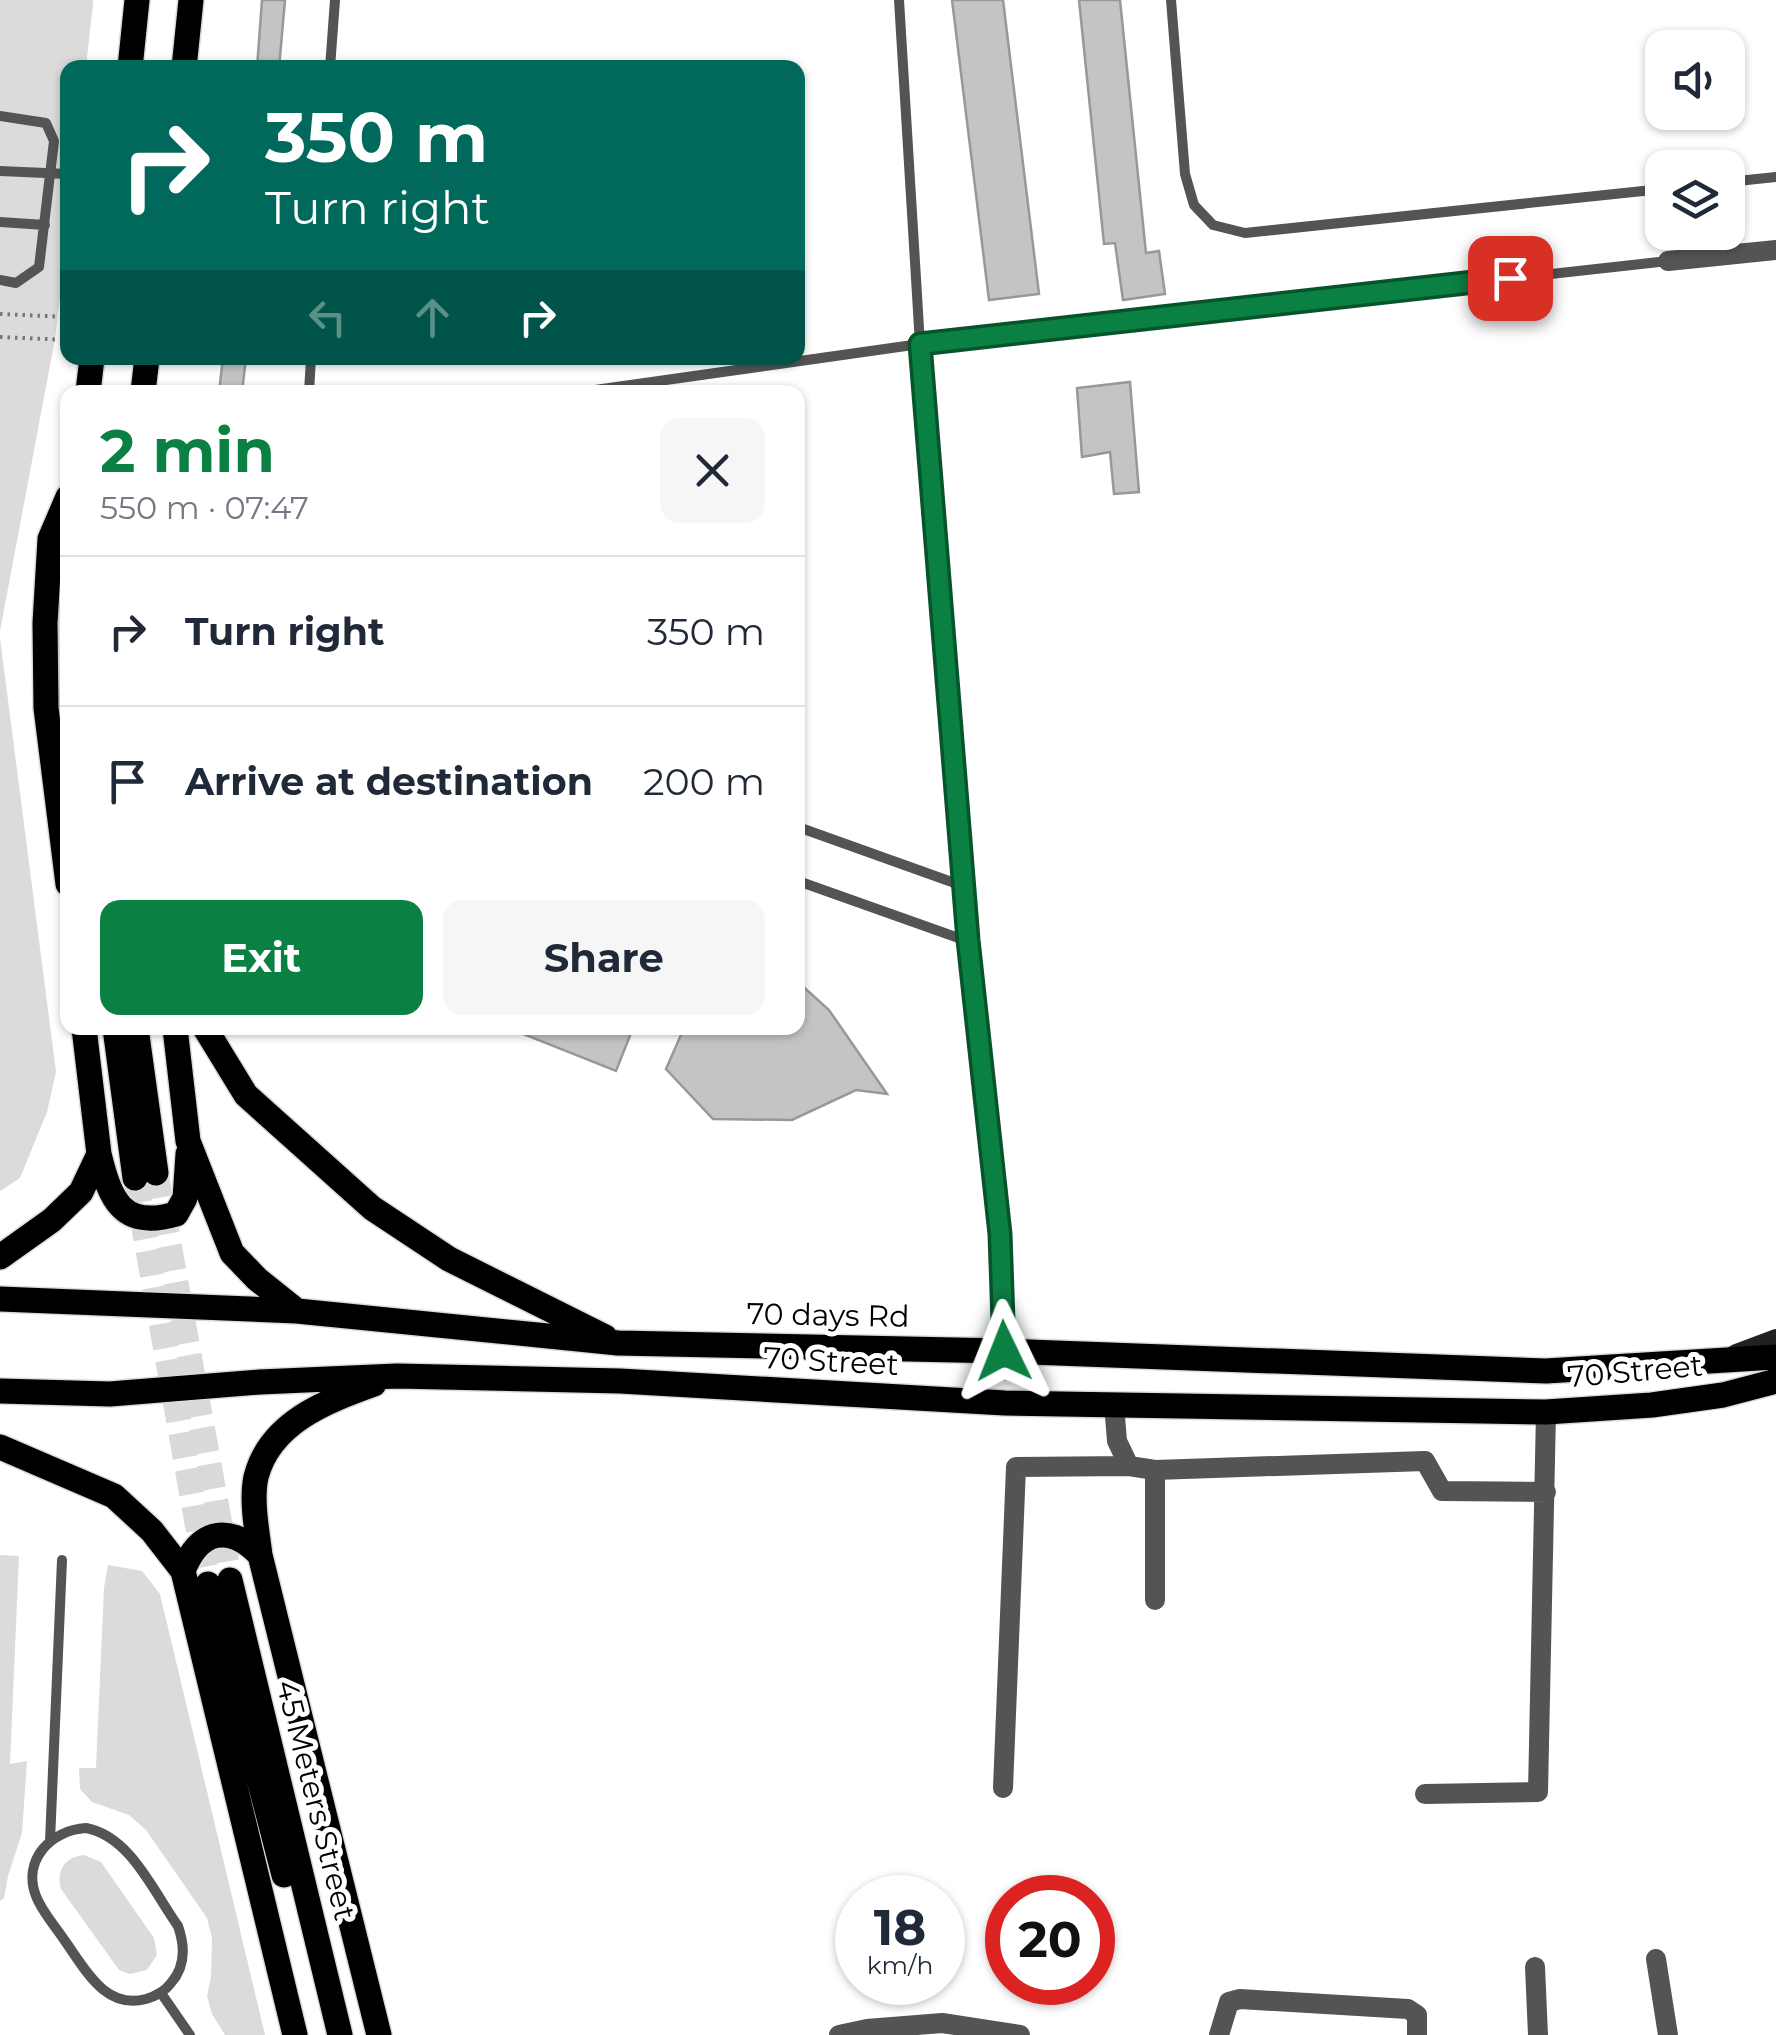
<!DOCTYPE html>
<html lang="en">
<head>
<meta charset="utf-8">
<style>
	body { margin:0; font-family:Montserrat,sans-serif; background:#f6f6f7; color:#1f2937; height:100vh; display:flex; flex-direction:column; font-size:38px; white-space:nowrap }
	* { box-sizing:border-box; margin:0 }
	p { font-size:32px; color:#747a83 }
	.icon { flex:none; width:55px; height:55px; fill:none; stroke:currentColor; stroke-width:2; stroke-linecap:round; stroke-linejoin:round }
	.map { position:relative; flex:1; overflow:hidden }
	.side { position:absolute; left:60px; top:385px; width:745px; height:650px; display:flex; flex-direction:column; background:#fff; border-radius:20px; box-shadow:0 2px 8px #0004 }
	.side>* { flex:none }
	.hud { position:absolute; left:60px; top:60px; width:745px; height:305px; border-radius:20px; box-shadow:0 2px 8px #0004; background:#00695c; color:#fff; overflow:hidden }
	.fabs { position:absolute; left:1645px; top:30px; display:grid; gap:20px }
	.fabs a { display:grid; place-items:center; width:100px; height:100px; border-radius:20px; background:#fff; box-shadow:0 2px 8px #0004; font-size:50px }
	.speed { position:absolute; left:835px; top:1875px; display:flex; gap:20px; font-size:50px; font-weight:700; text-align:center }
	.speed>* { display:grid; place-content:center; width:130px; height:130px; border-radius:50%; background:#fff; box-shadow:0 2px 8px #0004; line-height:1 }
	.speed small { font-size:25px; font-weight:400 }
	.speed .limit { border:15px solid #d22; background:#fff; color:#111 }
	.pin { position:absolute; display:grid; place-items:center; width:85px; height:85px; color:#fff; margin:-42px; border-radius:20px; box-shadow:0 5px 15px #0006 }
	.me { position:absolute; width:110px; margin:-55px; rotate:358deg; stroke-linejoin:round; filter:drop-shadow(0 0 8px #0008) }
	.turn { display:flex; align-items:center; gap:35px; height:210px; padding:0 40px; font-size:45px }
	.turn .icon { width:130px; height:130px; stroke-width:2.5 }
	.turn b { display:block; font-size:70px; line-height:85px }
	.lanes { display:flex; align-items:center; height:95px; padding:0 40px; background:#0003; justify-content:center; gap:50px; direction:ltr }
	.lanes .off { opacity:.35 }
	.round { display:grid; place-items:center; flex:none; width:105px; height:105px; border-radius:20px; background:#f6f6f7 }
	.summary { display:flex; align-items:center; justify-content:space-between; height:170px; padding:0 40px }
	h1 { font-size:60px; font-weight:700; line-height:75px; color:#0b8043 }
	.cta { display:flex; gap:20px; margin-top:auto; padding:20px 40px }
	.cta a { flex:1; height:115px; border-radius:20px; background:#0b8043; color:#fff; font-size:40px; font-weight:700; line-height:115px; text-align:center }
	.cta a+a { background:#f6f6f7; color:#1f2937 }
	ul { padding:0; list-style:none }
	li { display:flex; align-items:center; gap:30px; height:150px; padding:0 40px; border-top:2px solid #e0e1e3 }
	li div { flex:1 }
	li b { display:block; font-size:38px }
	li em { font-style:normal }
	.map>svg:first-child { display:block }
	.green { fill:#dbdbdb }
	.building { fill:#c4c4c4; stroke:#989898; stroke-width:2.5 }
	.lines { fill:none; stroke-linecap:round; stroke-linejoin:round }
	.primary-tunnel { stroke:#d9d9d9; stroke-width:25; stroke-dasharray:25 12; stroke-linecap:butt }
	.primary-casing { stroke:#dbdbdb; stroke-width:28 }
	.path { stroke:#767676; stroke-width:4; stroke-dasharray:2.5 5; stroke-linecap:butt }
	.service { stroke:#545454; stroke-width:10 }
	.minor { stroke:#545454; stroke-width:20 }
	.secondary { stroke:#212121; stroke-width:20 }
	.primary { stroke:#000; stroke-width:25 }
	.route-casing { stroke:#07532c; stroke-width:25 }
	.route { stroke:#0b8043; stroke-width:18 }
	.labels { text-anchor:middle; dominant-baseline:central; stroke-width:10; stroke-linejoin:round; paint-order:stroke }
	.street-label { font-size:30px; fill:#000; stroke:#fff }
</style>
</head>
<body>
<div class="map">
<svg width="1776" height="2035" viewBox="0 0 1776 2035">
	<rect width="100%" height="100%" fill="#fff"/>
	<!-- green -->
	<path class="green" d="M0,0H93V4L86,67L68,68V230L55,339L0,631Z
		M0,638L56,1072L47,1112L20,1178L0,1191Z
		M0,1555L19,1556L10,1764L27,1761L22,1833L8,1876L4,1898L0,1901Z
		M108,1565L142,1571L160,1594L265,2035H225L212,2014L207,1996L211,1977L212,1938L207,1918L146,1830L129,1815L92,1802L80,1789L79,1768H96L104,1588Z
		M84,1855L101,1862L154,1938L157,1955L147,1970L130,1974L119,1970L61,1889C56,1870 65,1857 84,1855Z"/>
	<!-- building -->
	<path class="building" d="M262,0H285L279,68H257Z
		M952,0H1003L1039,294L989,300Z
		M1079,0H1120L1146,253L1159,251L1165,294L1123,300L1115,243L1104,244Z
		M223,358H246L242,392H219Z
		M1130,382L1139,492L1114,494L1110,452L1082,457L1077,388Z
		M798,982L829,1010L887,1094L856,1090L792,1120L713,1119L666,1069L684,1028H798Z
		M508,1028H633L616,1071Z"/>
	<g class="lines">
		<!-- primary-tunnel -->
		<path class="primary-tunnel" d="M156,1173L230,1580
			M135,1178L208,1584"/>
		<!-- primary casing -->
		<g class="primary-casing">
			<path id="primary" d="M130,68L137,0
				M184,68L191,0
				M88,392L92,358
				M143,392L147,358
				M68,497L50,539L45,623L46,708L68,884
				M115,1028L135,1178
				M136,1028L156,1173
				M175,1028L188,1141L232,1253L257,1279L297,1311
				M205,1028L246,1095L372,1208L449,1259L605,1337
				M99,1154C110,1199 122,1230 176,1214L185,1198L188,1154
				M0,1257L52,1220L81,1192L99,1154L84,1028
				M0,1299L297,1311L618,1343L1004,1351L1546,1371L1776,1357
				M374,1384C327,1401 270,1422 256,1477C251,1500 257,1531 260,1555L379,2035
				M0,1391L110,1394L260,1382L397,1376L620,1381L1005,1403L1546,1412L1652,1405L1723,1395L1776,1381
				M0,1447L114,1496L152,1531L183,1571L295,2035
				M183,1571C199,1530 229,1523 260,1555
				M230,1580L340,2035
				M208,1584L284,1875"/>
		</g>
		<!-- path -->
		<path class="path" d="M0,314L68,317
			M0,337L68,340"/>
		<!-- service -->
		<path class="service" d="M899,0L920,344L967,941L1000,1234L1004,1350
			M1171,0L1185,174L1194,205L1213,225L1245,233L1662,189
			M330,68L335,0
			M0,116L46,123L54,141L39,267L16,283L0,280
			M0,171L68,174
			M1728,182L1776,177
			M0,222L45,225
			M309,392L311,358
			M581,392L920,344L1668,261
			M798,827L963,886
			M798,881L967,941
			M86,1828C130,1836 153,1891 178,1926C185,1946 186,1966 171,1983C165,1991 156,1996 146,1999C105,2010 85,1969 65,1941C56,1927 42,1912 36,1896C22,1860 51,1830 86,1828Z
			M50,1841L62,1560
			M161,1993L190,2035"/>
		<!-- minor -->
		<path class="minor" d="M1668,261L1776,250
			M1114,1404L1117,1441L1129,1466
			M1155,1600V1470
			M1003,1788L1016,1467L1129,1466L1155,1470L1425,1461L1442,1491L1546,1492
			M1425,1794L1538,1792L1546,1412
			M1656,1959L1668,2035
			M1535,1967L1538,2035
			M839,2035L867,2029L942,2023L1020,2035
			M1219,2035L1229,2002L1240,1999L1408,2009L1417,2015V2035"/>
		<!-- secondary -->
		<path class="secondary" d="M1736,1354L1776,1339"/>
		<!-- primary -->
		<use href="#primary" class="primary"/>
	</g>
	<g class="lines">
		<!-- route casing -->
		<g class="route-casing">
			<path id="route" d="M1004,1351L1000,1234L968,940L920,344L1510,278"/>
		</g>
		<!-- route -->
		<use href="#route" class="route"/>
	</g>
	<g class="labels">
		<!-- street labels -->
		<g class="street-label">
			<text transform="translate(828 1315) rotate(1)">70 days Rd</text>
			<text transform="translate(831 1361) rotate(3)">70 Street</text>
			<text transform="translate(1635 1371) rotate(-5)">70 Street</text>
			<text transform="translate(316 1800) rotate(76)">45 Meters Street</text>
		</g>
	</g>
</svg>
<div class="fabs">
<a><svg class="icon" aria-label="sound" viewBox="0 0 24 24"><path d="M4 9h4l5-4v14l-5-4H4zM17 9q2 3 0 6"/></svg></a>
<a><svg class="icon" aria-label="layers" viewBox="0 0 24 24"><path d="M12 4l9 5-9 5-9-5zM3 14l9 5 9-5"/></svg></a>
</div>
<div class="speed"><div>18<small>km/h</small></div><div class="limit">20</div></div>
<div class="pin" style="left:1510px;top:278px;background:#d93025"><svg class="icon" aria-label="arrive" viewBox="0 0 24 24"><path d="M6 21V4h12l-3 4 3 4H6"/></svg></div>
<svg class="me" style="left:1004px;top:1351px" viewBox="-20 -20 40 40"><path d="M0-17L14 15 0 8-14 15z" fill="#0b8043" stroke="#fff" stroke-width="4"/></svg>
<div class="hud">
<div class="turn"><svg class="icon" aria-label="right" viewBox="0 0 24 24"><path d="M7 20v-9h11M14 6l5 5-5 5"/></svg><div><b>350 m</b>Turn right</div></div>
<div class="lanes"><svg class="icon off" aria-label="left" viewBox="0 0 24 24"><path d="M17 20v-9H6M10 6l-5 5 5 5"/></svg><svg class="icon off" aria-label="ahead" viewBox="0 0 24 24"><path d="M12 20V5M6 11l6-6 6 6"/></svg><svg class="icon" aria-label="right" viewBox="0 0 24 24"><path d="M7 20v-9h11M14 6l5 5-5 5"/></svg></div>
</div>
<section class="side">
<div class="summary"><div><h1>2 min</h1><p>550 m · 07:47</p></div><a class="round"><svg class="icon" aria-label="close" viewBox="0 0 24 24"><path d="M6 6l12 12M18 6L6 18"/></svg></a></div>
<ul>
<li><svg class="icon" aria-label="right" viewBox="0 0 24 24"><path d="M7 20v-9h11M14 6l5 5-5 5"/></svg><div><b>Turn right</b></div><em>350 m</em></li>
<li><svg class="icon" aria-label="arrive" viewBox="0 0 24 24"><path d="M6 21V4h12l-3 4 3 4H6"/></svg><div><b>Arrive at destination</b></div><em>200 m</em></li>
</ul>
<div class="cta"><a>Exit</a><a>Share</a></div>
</section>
</div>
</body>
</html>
